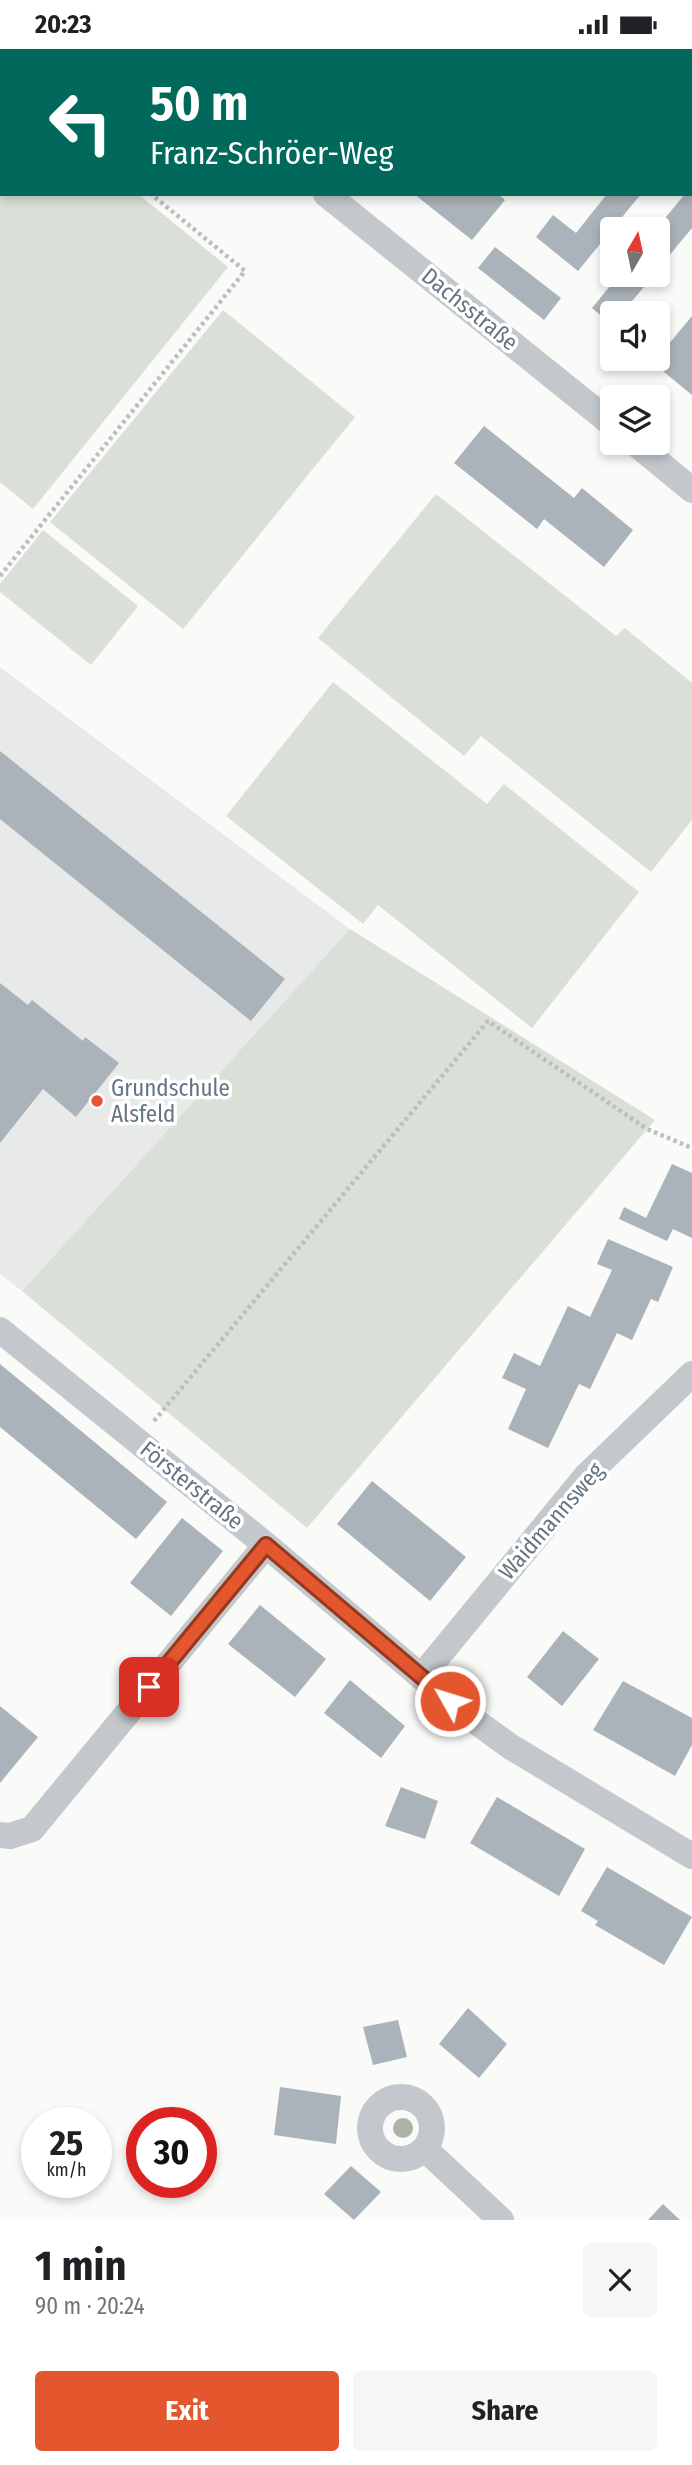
<!DOCTYPE html>
<html lang="en">
<head>
<meta charset="utf-8">
<style>
	body { margin:0; font-family:"Fira Sans Condensed",sans-serif; background:#f6f6f6; color:#202124; height:100vh; display:flex; flex-direction:column; font-size:26px; white-space:nowrap }
	* { box-sizing:border-box; margin:0 }
	p { font-size:23px; color:#757577 }
	.icon { flex:none; width:38px; height:38px; fill:none; stroke:currentColor; stroke-width:2; stroke-linecap:round; stroke-linejoin:round }
	.map { position:relative; height:2171px; overflow:hidden }
	.panel { display:flex; flex-direction:column; background:#fff; flex:1 }
	.panel>* { flex:none }
	.hud { position:absolute; left:0px; top:0px; width:693px; height:147px; box-shadow:0 4px 10px #0003; background:#00695c; color:#fff; overflow:hidden }
	.needle { width:46px; rotate:9deg }
	.buttons { position:absolute; left:600px; top:168px; display:grid; gap:14px }
	.buttons a { display:grid; place-items:center; width:70px; height:70px; border-radius:7px; background:#fff; box-shadow:0 4px 10px #0003; font-size:35px }
	.speed { position:absolute; left:21px; top:2058px; display:flex; gap:14px; font-size:35px; font-weight:700; text-align:center }
	.speed>* { display:grid; place-content:center; width:91px; height:91px; border-radius:50%; background:#fff; box-shadow:0 4px 10px #0003; line-height:1 }
	.speed small { font-size:18px; font-weight:400 }
	.speed .limit { border:10px solid #d22; background:#fff; color:#111 }
	.pin { position:absolute; display:grid; place-items:center; width:60px; height:60px; color:#fff; margin:-30px; border-radius:14px; box-shadow:0 4px 10px #0006 }
	.me { position:absolute; width:77px; margin:-38px; rotate:309deg; stroke-linejoin:round; filter:drop-shadow(0 0 5px #0008) }
	.turn { display:flex; align-items:center; gap:24px; height:147px; padding:0 35px; font-size:32px }
	.turn .icon { width:91px; height:91px; stroke-width:2.5 }
	.turn b { display:block; font-size:49px; line-height:60px }
	.round { display:grid; place-items:center; flex:none; width:74px; height:74px; border-radius:7px; background:#f6f6f6 }
	.summary { display:flex; align-items:center; justify-content:space-between; height:119px; padding:0 35px }
	h1 { font-size:42px; font-weight:700; line-height:52px }
	.cta { display:flex; gap:14px; margin-top:auto; padding:14px 35px }
	.cta a { flex:1; height:80px; border-radius:7px; background:#e4572e; color:#fff; font-size:28px; font-weight:700; line-height:80px; text-align:center }
	.cta a+a { background:#f6f6f6; color:#202124 }
	.status { display:flex; justify-content:space-between; align-items:center; height:49px; padding:0 35px; background:#fff; direction:ltr }
	.status svg { height:19px; fill:currentColor }
	.map>svg:first-child { display:block }
	.built { fill:#e8e9e9 }
	.green { fill:#dadfd7 }
	.building { fill:#aab3b9 }
	.lines { fill:none; stroke-linecap:round; stroke-linejoin:round }
	.path { stroke:#bbbfc2; stroke-width:4.5; stroke-dasharray:3.5 3.5; stroke-linecap:butt }
	.minor { stroke:#c3c8cc; stroke-width:26 }
	.tree { fill:#aab4a7 }
	.route-casing { stroke:#94391e; stroke-width:18 }
	.route { stroke:#e4572e; stroke-width:12 }
	.poi-dot { fill:#e4572e; stroke:#fff; stroke-width:2.5 }
	.labels { text-anchor:middle; dominant-baseline:central; stroke-width:7; stroke-linejoin:round; paint-order:stroke }
	.street-label { font-size:23px; fill:#657683; stroke:#fff }
	.poi-label { font-size:23px; fill:#657683; stroke:#fff; text-anchor:start }
</style>
</head>
<body>
<div class="status"><b>20:23</b><svg viewBox="0 0 49 12"><path d="M0 12V9h3v3zM5 12V6h3v6zM10 12V3h3v9zM15 12V0h3v12zM26 1h20v11H26zM47 4h2v5h-2z"/></svg></div>
<div class="map">
<svg width="692" height="2171" viewBox="0 0 692 2171">
	<rect width="100%" height="100%" fill="#fafaf8"/>
	<!-- built -->
	<path class="built" d="M0,618L350,880L22,1242L0,1225Z"/>
	<!-- green -->
	<path class="green" d="M0,34L2,145H138L228,218L33,460L0,433Z
		M223,261L355,368L183,580L50,473Z
		M436,445L616,587L625,579L692,634V771L651,823L481,687L464,707L318,589Z
		M43,481L138,557L91,616L0,543V535Z
		M333,633L487,755L504,735L639,843L532,979L378,856L363,875L226,767Z
		M350,880L655,1071L307,1479L22,1242Z"/>
	<!-- building -->
	<path class="building" d="M414,145H498L505,151L472,191Z
		M607,145H641L578,222L536,188L553,166L576,184Z
		M685,145H692V179L658,220L656,180Z
		M495,198L561,249L544,271L478,219Z
		M619,226H654L622,264H612V276L592,259Z
		M692,267V346L653,314Z
		M484,377L574,449L582,439L633,481L604,518L544,470L537,480L454,414Z
		M0,702L285,930L251,972L0,770Z
		M0,934L28,956L32,951L83,992L85,988L119,1014L76,1068L43,1040L0,1094Z
		M672,1115L692,1124V1189L673,1180L667,1192L619,1170L624,1158L646,1169Z
		M608,1190L673,1218L658,1253L651,1250L632,1291L617,1284L590,1340L579,1335L548,1399L508,1380L526,1340L502,1329L514,1304L540,1317L568,1257L590,1268L612,1221L597,1215Z
		M0,1315L167,1453L136,1490L0,1378Z
		M372,1432L466,1508L430,1552L337,1475Z
		M182,1469L223,1502L171,1567L130,1534Z
		M260,1556L326,1610L295,1648L228,1595Z
		M563,1582L599,1610L562,1657L527,1628Z
		M350,1631L405,1677L381,1709L324,1664Z
		M623,1632L692,1669V1696L675,1727L593,1681Z
		M0,1657L38,1688L0,1734Z
		M401,1738L438,1752L425,1790L385,1777Z
		M497,1748L585,1800L559,1847L470,1794Z
		M607,1818L692,1868L664,1916L595,1876L598,1872L581,1862Z
		M468,1959L507,1995L479,2029L439,1995Z
		M398,1971L407,2008L373,2016L363,1978Z
		M280,2038L341,2047L336,2095L274,2086Z
		M351,2117L381,2143L354,2171L324,2145Z
		M663,2155L680,2171H648Z"/>
	<g class="lines">
		<!-- path -->
		<path class="path" d="M0,22L2,23
			M0,527L245,222L151,145
			M154,1372L488,972L647,1080L692,1099"/>
		<!-- minor -->
		<path class="minor" d="M151,0L153,2
			M361,2L363,0
			M326,145L612,375
			M635,394L692,441
			M0,1281L266,1496L464,1664L511,1698L692,1807
			M421,1628L587,1426L692,1325
			M0,1786L10,1787L32,1780L266,1496
			M370 2079a31 31 0 1 1 62 0a31 31 0 1 1-62 0Z
			M425,2100L501,2171"/>
	</g>
	<!-- trees -->
	<circle class="tree" cx="403" cy="2079" r="10"/>
	<g class="lines">
		<!-- route casing -->
		<g class="route-casing">
			<path id="route" d="M149,1638L266,1496L450,1652"/>
		</g>
		<!-- route -->
		<use href="#route" class="route"/>
	</g>
	<!-- markers -->
	<circle class="poi-dot" cx="97" cy="1052" r="7"/>
	<g class="labels">
		<!-- street labels -->
		<g class="street-label">
			<text transform="translate(470 260) rotate(39)">Dachsstraße</text>
			<text transform="translate(192 1436) rotate(39)">Försterstraße</text>
			<text transform="translate(551 1472) rotate(-49)">Waidmannsweg</text>
		</g>
		<!-- poi labels -->
		<g class="poi-label">
			<text x="111" y="1039">Grundschule<tspan x="111" dy="26">Alsfeld</tspan></text>
		</g>
	</g>
</svg>
<div class="buttons">
<a><svg class="needle" viewBox="-14 -14 28 28"><path d="M0-13l5 13h-10z" fill="#e53935"/><path d="M0 13l5-13h-10z" fill="#757577"/></svg></a>
<a><svg class="icon" aria-label="sound" viewBox="0 0 24 24"><path d="M4 9h4l5-4v14l-5-4H4zM17 9q2 3 0 6"/></svg></a>
<a><svg class="icon" aria-label="layers" viewBox="0 0 24 24"><path d="M12 4l9 5-9 5-9-5zM3 14l9 5 9-5"/></svg></a>
</div>
<div class="speed"><div>25<small>km/h</small></div><div class="limit">30</div></div>
<div class="pin" style="left:149px;top:1638px;background:#d93025"><svg class="icon" aria-label="arrive" viewBox="0 0 24 24"><path d="M6 21V4h12l-3 4 3 4H6"/></svg></div>
<svg class="me" style="left:450px;top:1652px" viewBox="-20 -20 40 40"><circle r="17" fill="#e4572e" stroke="#fff" stroke-width="3"/><path d="M0-11L8 9 0 5-8 9z" fill="#fff"/></svg>
<div class="hud">
<div class="turn"><svg class="icon" aria-label="left" viewBox="0 0 24 24"><path d="M17 20v-9H6M10 6l-5 5 5 5"/></svg><div><b>50 m</b>Franz-Schröer-Weg</div></div>
</div>
</div>
<section class="panel">
<div class="summary"><div><h1>1 min</h1><p>90 m · 20:24</p></div><a class="round"><svg class="icon" aria-label="close" viewBox="0 0 24 24"><path d="M6 6l12 12M18 6L6 18"/></svg></a></div>
<div class="cta"><a>Exit</a><a>Share</a></div>
</section>
</body>
</html>
